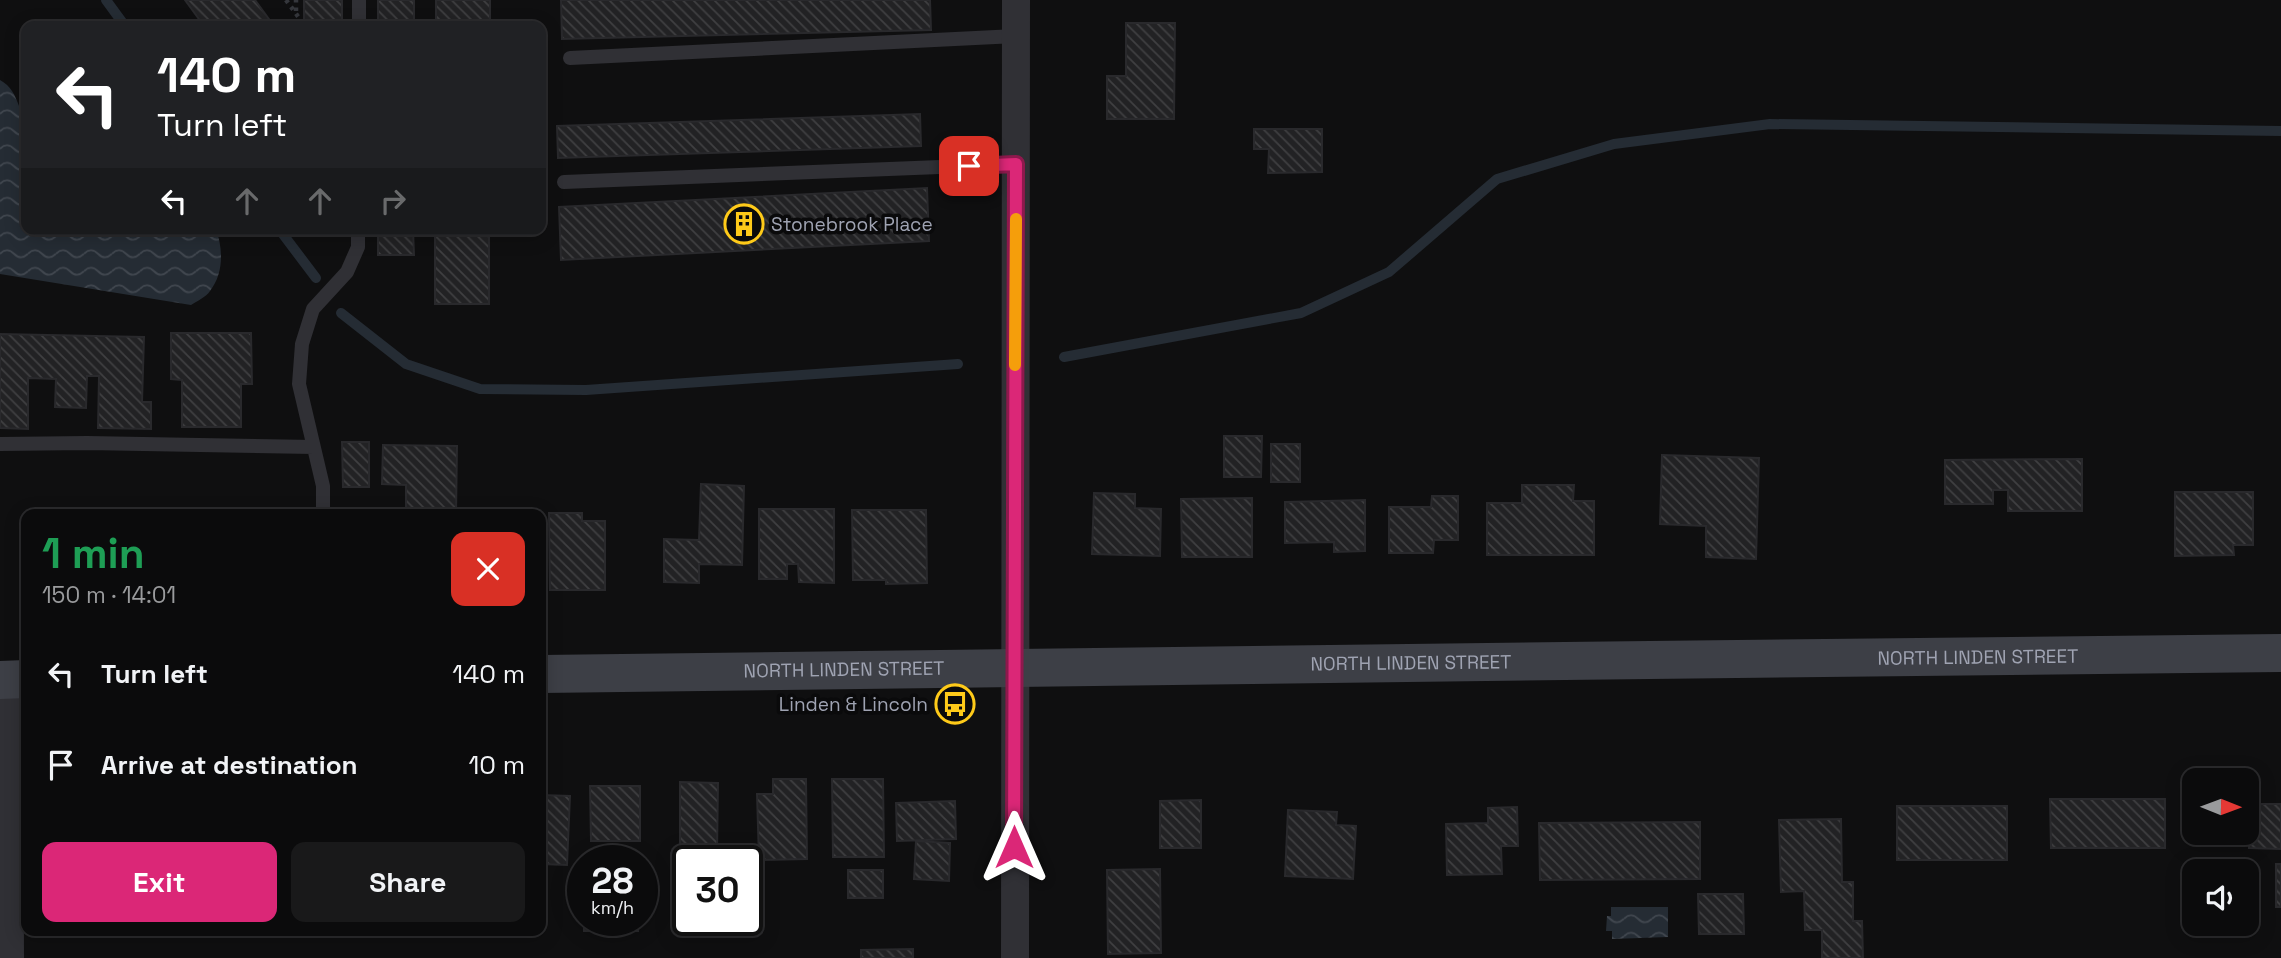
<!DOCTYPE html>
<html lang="en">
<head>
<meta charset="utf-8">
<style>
	body { margin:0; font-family:"Space Grotesk",sans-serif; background:#19191a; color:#f1f3f6; height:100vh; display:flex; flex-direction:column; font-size:26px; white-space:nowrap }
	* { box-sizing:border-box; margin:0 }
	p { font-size:23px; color:#9a9b9d }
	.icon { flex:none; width:38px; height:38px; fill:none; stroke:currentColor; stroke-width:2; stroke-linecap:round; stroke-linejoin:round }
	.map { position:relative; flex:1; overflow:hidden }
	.sheet { position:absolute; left:21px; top:509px; width:525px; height:427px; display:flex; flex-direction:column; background:#0b0b0c; border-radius:14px; box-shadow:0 4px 18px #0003,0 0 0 2px #2b2b2d }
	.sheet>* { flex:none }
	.top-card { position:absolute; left:21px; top:21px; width:525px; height:214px; border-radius:14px; box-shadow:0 4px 18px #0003,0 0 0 2px #2b2b2d; background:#202124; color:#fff; overflow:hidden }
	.needle { width:46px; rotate:91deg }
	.buttons { position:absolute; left:2182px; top:768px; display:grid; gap:14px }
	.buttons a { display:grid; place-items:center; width:77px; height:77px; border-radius:14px; background:#0b0b0c; box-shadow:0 4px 18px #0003,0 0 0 2px #2b2b2d; font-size:35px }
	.speed { position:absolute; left:567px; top:845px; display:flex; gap:14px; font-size:35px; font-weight:700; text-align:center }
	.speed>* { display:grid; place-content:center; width:91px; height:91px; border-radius:50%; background:#0b0b0c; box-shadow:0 4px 18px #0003,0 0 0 2px #2b2b2d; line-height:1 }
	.speed small { font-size:18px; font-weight:400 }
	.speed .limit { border:4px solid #111; border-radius:10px; background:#fff; color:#111 }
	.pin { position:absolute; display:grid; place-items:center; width:60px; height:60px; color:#fff; margin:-30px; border-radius:14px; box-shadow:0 4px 10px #0006 }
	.me { position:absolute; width:77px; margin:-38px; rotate:0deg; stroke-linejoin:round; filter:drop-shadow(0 0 5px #0008) }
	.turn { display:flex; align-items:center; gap:24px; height:147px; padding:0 21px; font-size:32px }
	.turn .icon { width:91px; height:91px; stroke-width:2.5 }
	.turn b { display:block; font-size:49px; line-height:60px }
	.lanes { display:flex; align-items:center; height:66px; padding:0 21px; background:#0003; justify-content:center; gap:35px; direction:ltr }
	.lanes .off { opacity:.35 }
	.round { display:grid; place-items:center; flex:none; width:74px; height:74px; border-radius:14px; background:#19191a }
	.head { display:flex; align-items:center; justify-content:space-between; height:119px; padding:0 21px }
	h1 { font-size:42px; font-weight:600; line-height:52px; color:#1e9e55 }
	.action { display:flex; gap:14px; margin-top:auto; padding:14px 21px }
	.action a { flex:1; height:80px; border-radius:14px; background:#db2777; color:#fff; font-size:28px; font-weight:600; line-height:80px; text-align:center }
	.action a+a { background:#19191a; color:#f1f3f6 }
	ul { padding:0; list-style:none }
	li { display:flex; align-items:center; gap:21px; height:91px; padding:0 21px }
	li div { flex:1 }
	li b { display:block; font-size:26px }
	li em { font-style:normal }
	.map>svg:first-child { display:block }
	.water { fill:url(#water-waves) }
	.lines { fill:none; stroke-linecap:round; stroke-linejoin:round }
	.stream { stroke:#252c34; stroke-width:10 }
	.building { fill:url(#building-back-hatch); stroke:#29292c; stroke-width:2 }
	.path { stroke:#35373c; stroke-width:4.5; stroke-dasharray:3.5 5; stroke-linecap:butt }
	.service { stroke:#303035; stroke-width:14 }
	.minor { stroke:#303035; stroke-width:28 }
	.secondary { stroke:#3d3f46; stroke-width:38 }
	.route-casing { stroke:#8e194d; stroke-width:18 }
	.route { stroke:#db2777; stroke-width:12 }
	.slow { stroke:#f59e0b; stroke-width:12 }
	.labels { text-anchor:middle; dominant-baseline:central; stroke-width:7; stroke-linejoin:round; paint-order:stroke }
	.poi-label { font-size:19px; fill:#9fa3b2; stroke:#0a0a0b; text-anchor:start }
	.street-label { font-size:19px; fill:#9fa3b2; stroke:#0a0a0b }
</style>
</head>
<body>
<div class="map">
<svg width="2281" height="958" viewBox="0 0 2281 958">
	<defs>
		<pattern id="water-waves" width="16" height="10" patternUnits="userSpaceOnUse" patternTransform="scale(1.75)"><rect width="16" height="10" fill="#252c34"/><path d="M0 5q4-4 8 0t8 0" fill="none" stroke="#41474f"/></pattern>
		<pattern id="building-back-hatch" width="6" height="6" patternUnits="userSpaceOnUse" patternTransform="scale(1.75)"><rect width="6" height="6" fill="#222224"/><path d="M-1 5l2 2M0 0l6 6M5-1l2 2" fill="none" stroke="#3f3f41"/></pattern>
	</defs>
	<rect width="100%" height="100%" fill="#0f0f10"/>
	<!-- water -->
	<path class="water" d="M0,80C11,86 15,95 19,106L26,111V229H216C223,249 224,273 210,291C206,297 197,301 191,305L0,274Z
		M1611,907H1668V937L1612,939V931H1606L1607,916H1611Z"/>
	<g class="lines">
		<!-- stream -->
		<path class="stream" d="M106,0L125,26
			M279,229L316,278
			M341,313L406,364L480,389L586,390L958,364
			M1064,357L1301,313L1389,272L1497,179L1614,144L1770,124L2281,131"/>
	</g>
	<!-- building -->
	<path class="building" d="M185,0H255L274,26H204Z
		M304,0H342V22L304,23Z
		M378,0H414V26H378Z
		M436,0H490V26H436Z
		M561,0H930L931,30L562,39Z
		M1126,23H1175L1174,119H1107V76H1126Z
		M920,114L921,146L558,158L557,126Z
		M1254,129H1322V172L1268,173L1269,149H1254Z
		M927,188L929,241L561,260L559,207Z
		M378,229H413L414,255H378Z
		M435,229H489V304H435Z
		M171,333H251L252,384H241V427H182V380L171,379Z
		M0,334L144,337L142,402H151V429L98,428L99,376H87L86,408L55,407L56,379L28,378V429L0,428Z
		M1224,436H1262L1261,477H1224Z
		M342,442H369V487H343Z
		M1271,444H1300V482H1271Z
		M383,445L457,446L456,514H406V485L382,484Z
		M1662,455L1759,458L1756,559L1706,557V526L1660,524Z
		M2082,459V511H2008V490H1993V504H1945V460Z
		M701,484L744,486L742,565L699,564V583L664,582V539L699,540Z
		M1522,485H1574L1573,501H1594V555H1487V503H1522Z
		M2175,492H2253V545H2233L2234,555L2175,556Z
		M1094,493L1135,494V508L1161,509L1160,556L1092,554Z
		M1432,496H1458V540H1434L1433,553H1389V507H1431Z
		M1252,498V557H1182L1181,499Z
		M1365,500V551L1334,552V542L1285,543V502Z
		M759,509H834V583L799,582L798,564H787V579H759Z
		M852,510H926L927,583L886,584V580H853Z
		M549,513H582V521H605V590H550Z
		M773,779H806L807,859L759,860L757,794H773Z
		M832,779H883L884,857H833Z
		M680,782L718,783L717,853H680Z
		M590,786H640V841H591Z
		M541,795L570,796L567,865L541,864Z
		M2050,799H2165V848H2051Z
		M1201,800V848H1160V801Z
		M955,801L956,839L897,841L896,803Z
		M2249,804H2281V849L2249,848Z
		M1897,806H2007V860H1897Z
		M1517,807L1518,846H1501L1502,874L1447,875L1446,824L1488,823V808Z
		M1288,810L1337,812L1336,825L1356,826L1353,879L1285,876Z
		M1841,819L1842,882H1853V921H1862L1863,958H1822V930H1805L1804,891L1781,892L1779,820Z
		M1700,822V879L1540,880L1539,823Z
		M916,841L950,843L949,881L914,879Z
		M2276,864H2281V907H2276Z
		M1160,869L1161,953L1108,954L1107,870Z
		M848,870H883V898H848Z
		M1698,894H1743L1744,934H1699Z
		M584,920H638V931H584Z
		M913,949V958H861V950Z"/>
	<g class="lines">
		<!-- path -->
		<path class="path" d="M286,0L305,26
			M296,11V0"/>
		<!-- service -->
		<path class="service" d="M359,26V0
			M570,58L1016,36
			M564,182L1016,164
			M0,444L87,443L314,447
			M323,514V486L299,384L302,344L313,309L347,272L358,247V229"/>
		<!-- minor -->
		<path class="minor" d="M9,680L10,958
			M1015,958L1016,0"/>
		<!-- secondary -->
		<g class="secondary">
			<path id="s1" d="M541,674C1121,663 1701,661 2281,653"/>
			<path d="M0,680L26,679"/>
		</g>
	</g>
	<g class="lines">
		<!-- route casing -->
		<g class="route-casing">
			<path id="route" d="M969,166L1016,164L1014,847"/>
		</g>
		<!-- route -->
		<use href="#route" class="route"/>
		<!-- slow -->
		<path class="slow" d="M1015,365L1016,219"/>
	</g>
	<!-- icons -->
	<defs>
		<g id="building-ring" transform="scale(2.0125)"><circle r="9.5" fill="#0a0a0b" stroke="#feca19" stroke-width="1.5"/><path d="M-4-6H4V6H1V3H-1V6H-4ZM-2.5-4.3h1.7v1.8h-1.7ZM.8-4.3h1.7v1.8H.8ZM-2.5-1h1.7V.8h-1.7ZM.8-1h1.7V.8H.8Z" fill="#feca19"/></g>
		<g id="bus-ring" transform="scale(2.0125)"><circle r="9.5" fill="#0a0a0b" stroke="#feca19" stroke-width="1.5"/><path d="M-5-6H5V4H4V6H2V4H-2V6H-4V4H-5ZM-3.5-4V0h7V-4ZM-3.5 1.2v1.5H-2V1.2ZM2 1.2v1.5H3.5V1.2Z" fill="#feca19"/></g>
	</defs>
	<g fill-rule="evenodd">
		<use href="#building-ring" x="744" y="224"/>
		<use href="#bus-ring" x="955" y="704"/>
	</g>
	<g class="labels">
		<!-- poi labels -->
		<g class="poi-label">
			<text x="771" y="224">Stonebrook Place</text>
			<text x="928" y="704" text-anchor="end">Linden &amp; Lincoln</text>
		</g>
		<!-- street labels -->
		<g class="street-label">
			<text stroke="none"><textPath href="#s1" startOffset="1437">NORTH LINDEN STREET</textPath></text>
			<text stroke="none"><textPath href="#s1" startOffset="870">NORTH LINDEN STREET</textPath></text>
			<text stroke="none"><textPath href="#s1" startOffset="303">NORTH LINDEN STREET</textPath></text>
		</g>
	</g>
</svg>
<div class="buttons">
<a><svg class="needle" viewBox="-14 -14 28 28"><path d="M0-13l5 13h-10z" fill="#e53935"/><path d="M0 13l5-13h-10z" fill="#9a9b9d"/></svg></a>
<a><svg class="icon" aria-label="sound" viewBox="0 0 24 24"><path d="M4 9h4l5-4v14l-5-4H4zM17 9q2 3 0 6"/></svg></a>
</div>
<div class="speed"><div>28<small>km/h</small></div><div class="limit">30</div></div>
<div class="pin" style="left:969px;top:166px;background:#d93025"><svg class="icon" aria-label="arrive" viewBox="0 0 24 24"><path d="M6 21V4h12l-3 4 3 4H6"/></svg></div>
<svg class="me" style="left:1014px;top:847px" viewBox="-20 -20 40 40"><path d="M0-17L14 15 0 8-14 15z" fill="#db2777" stroke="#fff" stroke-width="4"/></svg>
<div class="top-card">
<div class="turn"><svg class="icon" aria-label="left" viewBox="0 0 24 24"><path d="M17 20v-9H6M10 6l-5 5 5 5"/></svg><div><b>140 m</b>Turn left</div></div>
<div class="lanes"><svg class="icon" aria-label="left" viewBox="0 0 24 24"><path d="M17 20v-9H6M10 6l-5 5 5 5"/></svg><svg class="icon off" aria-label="ahead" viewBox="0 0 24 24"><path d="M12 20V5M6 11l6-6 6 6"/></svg><svg class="icon off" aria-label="ahead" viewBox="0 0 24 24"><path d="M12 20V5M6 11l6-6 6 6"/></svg><svg class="icon off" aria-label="right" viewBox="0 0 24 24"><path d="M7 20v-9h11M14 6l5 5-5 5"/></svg></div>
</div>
<section class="sheet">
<div class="head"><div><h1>1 min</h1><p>150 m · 14:01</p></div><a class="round" style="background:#d93025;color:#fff"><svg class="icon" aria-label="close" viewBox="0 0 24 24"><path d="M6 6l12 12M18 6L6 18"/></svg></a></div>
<ul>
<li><svg class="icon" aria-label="left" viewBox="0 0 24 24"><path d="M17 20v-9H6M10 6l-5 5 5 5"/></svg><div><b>Turn left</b></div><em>140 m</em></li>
<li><svg class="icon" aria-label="arrive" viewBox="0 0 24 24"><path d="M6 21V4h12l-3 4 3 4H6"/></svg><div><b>Arrive at destination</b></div><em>10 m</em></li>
</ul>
<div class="action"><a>Exit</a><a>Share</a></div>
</section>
</div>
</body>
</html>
